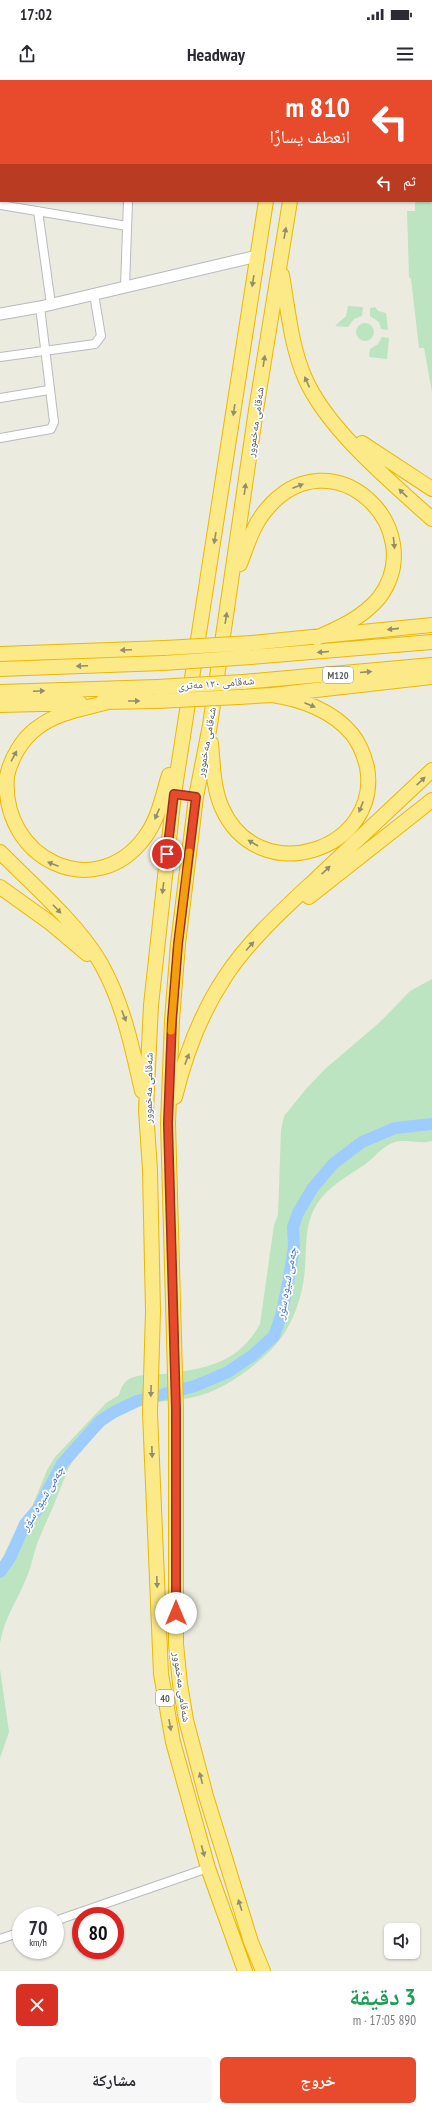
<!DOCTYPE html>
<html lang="ar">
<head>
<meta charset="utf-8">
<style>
	body { margin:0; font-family:"PT Sans Narrow","Noto Naskh Arabic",sans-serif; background:#f7f7f7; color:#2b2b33; direction:rtl; height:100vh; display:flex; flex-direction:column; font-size:15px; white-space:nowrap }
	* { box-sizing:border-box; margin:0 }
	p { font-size:13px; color:#7c7c81 }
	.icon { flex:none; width:22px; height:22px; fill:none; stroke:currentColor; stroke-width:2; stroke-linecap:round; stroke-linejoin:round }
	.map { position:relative; height:1891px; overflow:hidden; direction:ltr }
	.panel { display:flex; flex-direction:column; background:#fff; flex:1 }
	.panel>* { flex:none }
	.hud { position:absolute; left:0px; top:0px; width:432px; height:122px; box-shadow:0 1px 3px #0004; direction:rtl; background:#e84b2b; color:#fff; overflow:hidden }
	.tools { position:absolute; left:384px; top:1843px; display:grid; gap:8px }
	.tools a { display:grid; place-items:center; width:36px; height:36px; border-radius:6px; background:#fff; box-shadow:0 1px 3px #0004; font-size:20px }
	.speed { position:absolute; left:12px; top:1827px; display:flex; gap:8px; font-size:20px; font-weight:700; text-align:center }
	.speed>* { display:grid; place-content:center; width:52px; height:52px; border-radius:50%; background:#fff; box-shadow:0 1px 3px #0004; line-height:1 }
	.speed small { font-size:10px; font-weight:400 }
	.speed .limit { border:6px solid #d22; background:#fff; color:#111 }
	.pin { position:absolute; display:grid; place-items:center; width:34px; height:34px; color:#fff; margin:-17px; border:2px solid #fff; border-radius:50%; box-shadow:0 1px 4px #0007 }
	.me { position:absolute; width:44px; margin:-22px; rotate:0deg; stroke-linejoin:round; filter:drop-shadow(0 0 3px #0008) }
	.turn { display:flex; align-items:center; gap:14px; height:84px; padding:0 16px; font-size:18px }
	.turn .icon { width:52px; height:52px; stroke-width:2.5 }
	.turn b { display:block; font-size:28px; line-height:34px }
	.then { display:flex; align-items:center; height:38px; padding:0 16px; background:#0003; gap:8px; font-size:15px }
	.round { display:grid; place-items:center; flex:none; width:42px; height:42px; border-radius:6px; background:#f7f7f7 }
	.headline { display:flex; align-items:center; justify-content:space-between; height:68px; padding:0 16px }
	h1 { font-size:24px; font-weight:700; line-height:30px; color:#1e9e55 }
	.primary-button { display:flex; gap:8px; margin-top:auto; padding:8px 16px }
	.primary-button a { flex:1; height:46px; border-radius:6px; background:#e84b2b; color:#fff; font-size:16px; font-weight:700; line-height:46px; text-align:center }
	.primary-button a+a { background:#f7f7f7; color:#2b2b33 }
	.status { display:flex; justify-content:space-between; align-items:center; height:28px; padding:0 20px; background:#fff; direction:ltr }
	.status svg { height:11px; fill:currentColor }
	header { display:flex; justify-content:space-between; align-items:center; height:52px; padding:0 16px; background:#fff; font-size:18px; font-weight:700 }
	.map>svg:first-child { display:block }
	.green { fill:#bde4c0 }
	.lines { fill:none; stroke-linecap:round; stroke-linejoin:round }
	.river { stroke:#9eccfe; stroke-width:12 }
	.street-casing { stroke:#b8bac0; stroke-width:10 }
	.secondary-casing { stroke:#b6b9bf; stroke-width:13 }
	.highway-casing { stroke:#ebb802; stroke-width:16 }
	.street { stroke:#fff; stroke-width:8 }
	.secondary { stroke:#fff; stroke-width:11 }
	.highway { stroke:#fce988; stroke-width:14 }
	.highway-bridge-casing { stroke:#ebb802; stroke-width:16; stroke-linecap:butt }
	.highway-bridge { stroke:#fce988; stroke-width:14 }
	.oneway { fill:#928d6f }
	.route-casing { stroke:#97311c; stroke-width:10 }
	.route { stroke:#e84b2b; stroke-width:7 }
	.slow { stroke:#f59e0b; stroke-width:7 }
	.labels { text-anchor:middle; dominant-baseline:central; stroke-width:3.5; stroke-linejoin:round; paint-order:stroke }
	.shield { fill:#fff; stroke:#8b8d91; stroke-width:1 }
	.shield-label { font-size:10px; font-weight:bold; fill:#595c62 }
	.street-label { font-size:11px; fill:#595c62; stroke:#fff }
	.water-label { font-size:12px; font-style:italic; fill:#4274c1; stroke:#fff }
</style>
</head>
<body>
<div class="status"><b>17:02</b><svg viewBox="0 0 49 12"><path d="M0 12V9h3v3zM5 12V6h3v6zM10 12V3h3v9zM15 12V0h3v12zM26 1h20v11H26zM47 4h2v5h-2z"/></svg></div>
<header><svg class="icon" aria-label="menu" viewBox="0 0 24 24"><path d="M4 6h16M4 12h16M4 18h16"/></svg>Headway<svg class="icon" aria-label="share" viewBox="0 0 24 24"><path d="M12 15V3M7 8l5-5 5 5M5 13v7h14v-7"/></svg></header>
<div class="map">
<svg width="432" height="1891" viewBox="0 0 432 1891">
	<rect width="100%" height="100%" fill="#ecebe0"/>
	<!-- green -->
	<path class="green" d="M411,0H432V312L424,268H419L411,199L409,197L407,131H415V121H431V1Z
		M348,226L363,227L362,236L354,239L348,247L335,246L346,236Z
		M375,227L378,231L386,233L388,250L381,249L379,242L370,236V228Z
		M356 252a9 9 0 1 1 18 0a9 9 0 1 1-18 0Z
		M382,257L389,258L387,279L369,277L370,269L378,264Z
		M432,899V1061C419,1065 405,1058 392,1063C380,1068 373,1080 361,1087C345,1098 328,1107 317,1124C304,1145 307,1165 305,1188C303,1217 292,1249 271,1270C248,1292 221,1312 190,1318C171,1321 151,1321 133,1328C109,1338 85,1362 71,1384C65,1394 62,1406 57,1417C51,1433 43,1448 37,1464C33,1476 31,1488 26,1499C17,1521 4,1539 0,1563V1483L13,1456L31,1430L47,1390L55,1377L106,1323L119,1315C121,1308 123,1302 131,1298C140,1294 154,1295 164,1294C205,1289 239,1283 260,1244L274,1145L278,1135L281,1050L284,1036L306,1009L325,989L380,942L410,911Z
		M0,1589L9,1652L0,1678Z"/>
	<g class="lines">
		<!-- river -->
		<path class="river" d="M0,1492L10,1478L25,1444L37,1430L62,1384L100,1341L114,1332L137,1321L195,1306L228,1292L253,1275L274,1256L281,1236L288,1203L294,1167L293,1147L298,1133L312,1109L333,1084L362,1062L395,1048L432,1044"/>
		<!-- street casing -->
		<g class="street-casing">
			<path id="street" d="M29,0L35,1
				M13,1L14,0
				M133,1V0
				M0,36H1
				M0,85L1,79
				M0,125L127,146
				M38,131L51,224
				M125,207L128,121
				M0,277L95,264L101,256L94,214
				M0,318L49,310
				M0,358L51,349L54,342L40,227
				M55,1841L208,1788
				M0,1859L21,1852"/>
		</g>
		<!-- secondary casing -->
		<g class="secondary-casing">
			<path id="secondary" d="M0,234L40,227L257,176"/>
		</g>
		<!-- highway casing -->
		<g class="highway-casing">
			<path id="highway" d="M285,1V0
				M307,1V0
				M282,195C288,229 291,266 305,298C327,349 391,402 432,439
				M362,363L432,409
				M240,484C247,466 253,445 266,430C331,352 432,447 379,518C362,538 339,548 316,558
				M252,563L432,545
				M0,574L165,568
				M251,577L432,562
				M0,589L163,583
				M243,602L432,585
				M0,612L157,607
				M239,617L272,615L432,597
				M111,621C85,629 59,631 37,648C22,659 11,678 7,696C0,779 95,825 145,757C159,738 162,717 169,695
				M102,622L157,621
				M0,625L80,623
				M211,663C213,684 213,708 222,728C259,811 382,770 367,687C364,675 360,664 352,654C333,631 301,619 272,615
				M0,772C31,803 78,844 100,882C123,922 132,967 142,1011
				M0,807L49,842L87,874
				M309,817L432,720
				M175,1017C185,976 201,933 225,897C249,860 285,828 317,798C355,762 394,726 432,690
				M245,1891L208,1788L173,1662L161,1594L150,1333L153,1231L150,1090L146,1030L151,925L174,714L266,121
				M263,1891L251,1862L206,1716L186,1640L180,1604L176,1564V1330L168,1043L172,940L178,864L196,717L210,645L256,330L290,121"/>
		</g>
		<!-- street -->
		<use href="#street" class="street"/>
		<!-- secondary -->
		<use href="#secondary" class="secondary"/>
		<!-- highway -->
		<use href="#highway" class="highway"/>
		<!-- highway-bridge casing -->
		<g class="highway-bridge-casing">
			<path id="highway-bridge" d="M165,568L252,563
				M163,583L251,577
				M157,607L243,602
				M157,621L239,617"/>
		</g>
		<!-- highway-bridge -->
		<use href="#highway-bridge" class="highway-bridge"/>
	</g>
	<!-- one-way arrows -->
	<defs><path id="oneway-solid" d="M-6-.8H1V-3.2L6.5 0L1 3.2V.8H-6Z"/></defs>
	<g class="oneway">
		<use href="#oneway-solid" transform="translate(285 153) rotate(-80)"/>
		<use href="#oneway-solid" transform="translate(253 201) rotate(99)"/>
		<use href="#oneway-solid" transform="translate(264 281) rotate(-81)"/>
		<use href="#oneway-solid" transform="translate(307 302) rotate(-115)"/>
		<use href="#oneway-solid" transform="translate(234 330) rotate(98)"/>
		<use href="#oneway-solid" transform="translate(298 406) rotate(-21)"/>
		<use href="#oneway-solid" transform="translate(245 409) rotate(-82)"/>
		<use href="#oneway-solid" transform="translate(403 413) rotate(-136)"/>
		<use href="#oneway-solid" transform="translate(215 458) rotate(99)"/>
		<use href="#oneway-solid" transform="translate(394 463) rotate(84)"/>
		<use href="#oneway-solid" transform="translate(226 538) rotate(-81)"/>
		<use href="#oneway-solid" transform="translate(393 549) rotate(174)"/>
		<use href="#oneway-solid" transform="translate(126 570) rotate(177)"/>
		<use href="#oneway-solid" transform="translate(323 572) rotate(175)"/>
		<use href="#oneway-solid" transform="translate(82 586) rotate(177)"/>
		<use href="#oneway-solid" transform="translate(366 592) rotate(-5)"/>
		<use href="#oneway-solid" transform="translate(39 611) rotate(-2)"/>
		<use href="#oneway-solid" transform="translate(134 621)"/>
		<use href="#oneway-solid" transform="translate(310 625) rotate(23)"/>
		<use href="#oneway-solid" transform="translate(14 676) rotate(-62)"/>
		<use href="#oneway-solid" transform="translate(421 701) rotate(-43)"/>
		<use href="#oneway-solid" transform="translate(361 727) rotate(111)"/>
		<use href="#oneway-solid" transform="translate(157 734) rotate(113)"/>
		<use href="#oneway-solid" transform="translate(253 763) rotate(-150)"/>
		<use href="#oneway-solid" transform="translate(53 784) rotate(-159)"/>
		<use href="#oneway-solid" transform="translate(326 790) rotate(-43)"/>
		<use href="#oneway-solid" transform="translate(163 808) rotate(97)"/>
		<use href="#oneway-solid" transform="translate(57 829) rotate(46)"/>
		<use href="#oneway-solid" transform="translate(250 866) rotate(-48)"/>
		<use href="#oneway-solid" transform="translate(124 936) rotate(69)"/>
		<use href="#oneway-solid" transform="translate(187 979) rotate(-69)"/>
		<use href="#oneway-solid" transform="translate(151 1311) rotate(91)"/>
		<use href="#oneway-solid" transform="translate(152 1372) rotate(88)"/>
		<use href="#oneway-solid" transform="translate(157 1502) rotate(88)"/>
		<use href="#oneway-solid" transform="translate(170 1645) rotate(80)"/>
		<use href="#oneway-solid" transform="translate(201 1698) rotate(-104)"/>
		<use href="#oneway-solid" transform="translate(203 1771) rotate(75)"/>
		<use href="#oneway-solid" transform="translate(240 1825) rotate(-108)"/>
	</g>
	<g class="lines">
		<!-- route casing -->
		<g class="route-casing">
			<path id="route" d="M167,774L174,714L196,717L178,864L172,940L168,1043L176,1330V1533"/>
		</g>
		<!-- route -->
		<use href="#route" class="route"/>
		<!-- slow -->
		<path class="slow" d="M171,951L178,864L189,772"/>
	</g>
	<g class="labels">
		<!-- shield labels -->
		<g class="shield">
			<rect x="323" y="587" width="30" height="16" rx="3"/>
			<rect x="156" y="1610" width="18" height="16" rx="3"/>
		</g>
		<g class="shield-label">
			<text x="338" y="595">M120</text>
			<text x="165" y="1618">40</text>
		</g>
		<!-- street labels -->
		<g class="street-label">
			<text transform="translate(255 342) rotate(-82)">شەقامی مەخموور</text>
			<text transform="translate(216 603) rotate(-4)">شەقامی ١٢٠ مەتری</text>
			<text transform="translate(206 662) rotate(-80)">شەقامی مەخموور</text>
			<text transform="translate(148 1008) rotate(-89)">شەقامی مەخموور</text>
			<text transform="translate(182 1607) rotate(82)">شەقامی مەخموور</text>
		</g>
		<!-- water labels -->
		<g class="water-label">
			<text transform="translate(286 1203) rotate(-80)">چەمی شیوە سۆر</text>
			<text transform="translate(42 1418) rotate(-59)">چەمی شیوە سۆر</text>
		</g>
	</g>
</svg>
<div class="tools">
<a><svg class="icon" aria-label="sound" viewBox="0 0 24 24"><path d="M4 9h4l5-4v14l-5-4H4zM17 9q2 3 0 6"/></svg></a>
</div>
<div class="speed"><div>70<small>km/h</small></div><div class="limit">80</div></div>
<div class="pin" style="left:167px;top:774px;background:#d93025"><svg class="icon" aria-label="arrive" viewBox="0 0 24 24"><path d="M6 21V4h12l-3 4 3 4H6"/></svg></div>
<svg class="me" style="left:176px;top:1533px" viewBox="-20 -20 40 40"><circle r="19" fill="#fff"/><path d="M0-13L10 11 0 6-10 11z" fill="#e84b2b"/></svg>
<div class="hud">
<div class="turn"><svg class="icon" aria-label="left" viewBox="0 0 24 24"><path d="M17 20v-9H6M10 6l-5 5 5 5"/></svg><div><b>810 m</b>انعطف يسارًا</div></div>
<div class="then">ثم<svg class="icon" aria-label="left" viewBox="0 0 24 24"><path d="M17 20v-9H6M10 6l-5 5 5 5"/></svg></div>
</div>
</div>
<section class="panel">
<div class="headline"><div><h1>3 دقيقة</h1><p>890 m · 17:05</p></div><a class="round" style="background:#d93025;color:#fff"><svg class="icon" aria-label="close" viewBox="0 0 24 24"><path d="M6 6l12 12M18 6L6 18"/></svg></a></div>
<div class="primary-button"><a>خروج</a><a>مشاركة</a></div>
</section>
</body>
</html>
